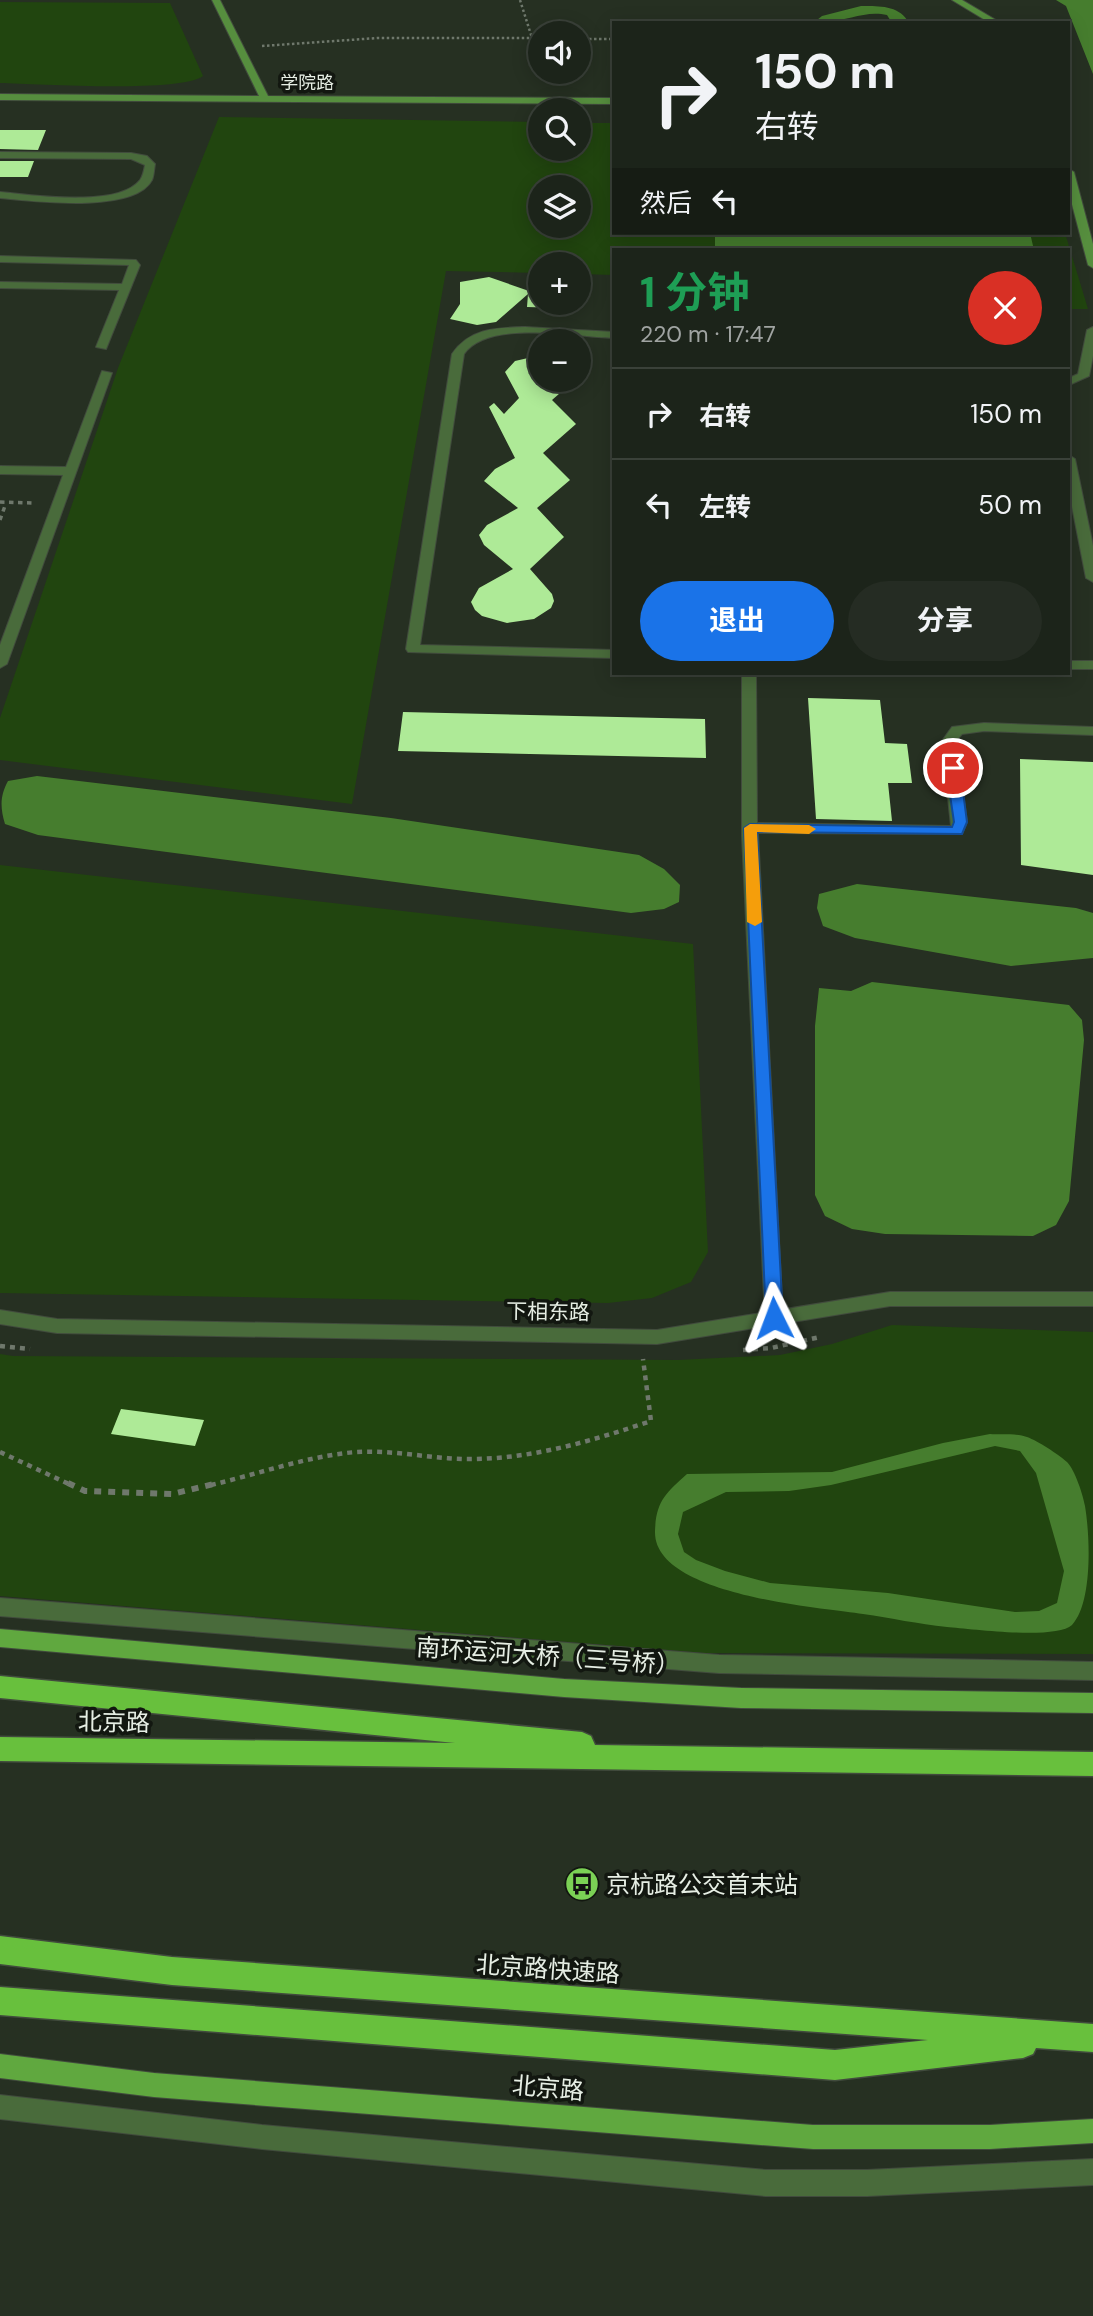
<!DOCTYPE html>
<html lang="zh">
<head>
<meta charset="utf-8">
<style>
	body { margin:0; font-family:"DM Sans","Noto Sans SC",sans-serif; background:#252c23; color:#f1f3f6; height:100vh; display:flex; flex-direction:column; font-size:26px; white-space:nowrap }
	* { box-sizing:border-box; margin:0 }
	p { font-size:23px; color:#a0a4a2 }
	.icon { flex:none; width:38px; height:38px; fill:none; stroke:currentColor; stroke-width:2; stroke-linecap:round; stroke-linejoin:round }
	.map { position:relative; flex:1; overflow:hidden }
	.panel { position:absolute; left:612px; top:248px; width:458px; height:427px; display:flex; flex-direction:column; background:#1c241a; border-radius:0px; box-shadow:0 4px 18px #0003,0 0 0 2px #3a4139 }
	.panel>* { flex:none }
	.guide { position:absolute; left:612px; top:21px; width:458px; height:214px; border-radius:0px; box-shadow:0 4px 18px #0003,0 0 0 2px #3a4139; background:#1c241a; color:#f1f3f6; overflow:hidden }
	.buttons { position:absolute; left:528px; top:21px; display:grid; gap:14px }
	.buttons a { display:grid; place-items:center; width:63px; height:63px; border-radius:50%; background:#1c241a; box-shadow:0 4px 18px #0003,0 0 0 2px #3a4139; font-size:35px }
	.pin { position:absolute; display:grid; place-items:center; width:60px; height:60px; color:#fff; margin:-30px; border:4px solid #fff; border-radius:50%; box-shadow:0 2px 7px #0007 }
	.me { position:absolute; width:77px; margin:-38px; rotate:357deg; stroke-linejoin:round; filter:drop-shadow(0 0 5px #0008) }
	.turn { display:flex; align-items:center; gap:24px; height:147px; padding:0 28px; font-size:32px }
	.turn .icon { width:91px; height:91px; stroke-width:2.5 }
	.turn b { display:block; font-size:49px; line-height:60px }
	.then { display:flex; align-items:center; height:66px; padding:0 28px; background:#0003; gap:14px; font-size:26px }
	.round { display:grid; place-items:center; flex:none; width:74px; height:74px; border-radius:37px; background:#252c23 }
	.head { display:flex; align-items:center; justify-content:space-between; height:119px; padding:0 28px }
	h1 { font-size:42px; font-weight:700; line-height:52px; color:#1e9e55 }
	.cta { display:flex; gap:14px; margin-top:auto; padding:14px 28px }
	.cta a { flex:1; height:80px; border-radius:42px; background:#1a73e8; color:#fff; font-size:28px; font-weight:700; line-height:80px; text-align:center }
	.cta a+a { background:#252c23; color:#f1f3f6 }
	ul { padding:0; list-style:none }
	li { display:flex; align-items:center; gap:21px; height:91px; padding:0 28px; border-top:2px solid #3a4139 }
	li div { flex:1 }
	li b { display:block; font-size:26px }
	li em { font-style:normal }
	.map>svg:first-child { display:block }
	.green { fill:#21450f; fill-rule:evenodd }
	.water { fill:#467d2e; fill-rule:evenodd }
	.building { fill:#aeea97 }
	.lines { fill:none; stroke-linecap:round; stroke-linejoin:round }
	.lane-casing { stroke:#414b3d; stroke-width:2 }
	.street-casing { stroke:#414b3d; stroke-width:2 }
	.secondary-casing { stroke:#414b3d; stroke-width:2 }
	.primary-casing { stroke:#414b3d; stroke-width:2 }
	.highway-casing { stroke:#414b3d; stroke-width:3 }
	.path-far3 { stroke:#6f786c; stroke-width:2.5; stroke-dasharray:2.5 2.5; stroke-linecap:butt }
	.path-far2 { stroke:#6f786c; stroke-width:3.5; stroke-dasharray:4.5 4.5; stroke-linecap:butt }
	.path-far1 { stroke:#6f786c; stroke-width:4.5; stroke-dasharray:5 5; stroke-linecap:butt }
	.path { stroke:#6f786c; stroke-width:6; stroke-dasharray:7 7; stroke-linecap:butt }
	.lane { fill:#496b3b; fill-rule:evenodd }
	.street { fill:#496b3b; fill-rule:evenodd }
	.secondary { fill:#568e3e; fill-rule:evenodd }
	.primary { fill:#60a83f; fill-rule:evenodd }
	.highway { fill:#68c03d; fill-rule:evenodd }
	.route { fill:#1a73e8; stroke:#114b97; stroke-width:2 }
	.slow { fill:#f59e0b }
	.labels { text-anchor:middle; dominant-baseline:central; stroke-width:7; stroke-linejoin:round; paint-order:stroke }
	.far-street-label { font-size:18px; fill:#e6eee4; stroke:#121710 }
	.street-label { font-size:21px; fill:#e6eee4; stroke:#121710 }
	.near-street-label { font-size:24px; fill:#e6eee4; stroke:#121710 }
	.near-poi-label { font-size:24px; fill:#e6eee4; stroke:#121710; text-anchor:start }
</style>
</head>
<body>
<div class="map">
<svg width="1093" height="2316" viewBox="0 0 1093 2316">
	<rect width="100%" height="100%" fill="#263022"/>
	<!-- green -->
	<path class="green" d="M0,2L170,3L203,76C181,93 36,84 0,83Z
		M219,117L541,122V149H579V123H614V233H1065L1088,309H1069V250H614V275L579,274V264H541V273L446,271L352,804L0,760V718L118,368ZM541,187H579V226H541Z
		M0,865L693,944L708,1252L691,1282L652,1298L608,1303L0,1293Z
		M892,1325L1093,1332V1654L705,1653L0,1596V1354L13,1356L678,1360L780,1355L832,1344Z"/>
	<!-- water -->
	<path class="water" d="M1056,0H1093V74L1066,6Z
		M861,6C878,6 900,5 909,23H892L887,15C863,9 842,25 817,20L822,16Z
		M715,233H1030L1034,250H715Z
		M37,776L391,818L639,855L664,869L680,885L679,902L664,909L631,913L38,835L5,824C0,807 0,796 8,781Z
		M857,884L1076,908L1093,913V958L1011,966L855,938L823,926L817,908L819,894Z
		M872,982L1069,1005L1082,1020L1084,1040L1069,1201L1056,1225L1033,1236L885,1234L852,1229L825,1216L815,1195V1026L819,988L851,991Z
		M990,1434C1001,1435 1016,1433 1027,1437C1038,1441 1058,1454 1067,1462C1075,1470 1083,1495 1085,1506C1090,1536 1093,1602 1072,1625C1056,1640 971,1629 947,1627C918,1624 891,1618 863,1614C817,1607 653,1595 655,1531C656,1501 666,1493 687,1474L832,1472L943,1443ZM995,1446L1020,1451L1036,1473L1064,1571L1057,1603L1039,1611L1015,1612L888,1593L770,1583L725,1571L696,1560L684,1552L678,1534L683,1512L726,1492L789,1491L831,1485Z"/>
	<!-- building -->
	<path class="building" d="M0,130H46L38,150L0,149Z
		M0,161H34L28,177H0Z
		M489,277L529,291L530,278H541V303H573V305L559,308L527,307L528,294L496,322L477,325L450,319L460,304V282Z
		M541,355V380H575L552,400L576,424L543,453L570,480L537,508L564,537L530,569L552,594L554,601L551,608L534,619L507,623L482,616L475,610L471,602L479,588L513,569L484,545L479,535L487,525L518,508L484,481L495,469L515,458L489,407L494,403L504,414L519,398L505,372L515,361Z
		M808,698L880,700L885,743L907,744L912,783H888L892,821L816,819Z
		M403,712L705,719L706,758L398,751Z
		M1020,759L1093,762V875L1021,865Z
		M121,1409L204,1420L195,1446L111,1434Z"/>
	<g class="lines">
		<!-- lane casing -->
		<g class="lane-casing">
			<path id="lane" d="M0,152L131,153L147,156L155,164C154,169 154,176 152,180C134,214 32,201 0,198V192C32,195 118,208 140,180C143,176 144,170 145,165L131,159L0,158Z
				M0,256L136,260L140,265L106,349L96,347L119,290L0,288V282L122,284L129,265L0,262Z
				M525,327L614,332V338C575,337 488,319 464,354L420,645L614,650V658L408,652L406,649L452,354C470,328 496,328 525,327Z
				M1093,327V356L1089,376L1069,385V378L1078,374L1087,330Z
				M102,371L112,373L7,664L0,668V645L63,475L0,474V466L66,467Z
				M1069,455L1075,459L1093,546V582L1086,578L1069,491Z
				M1069,661H1093V669H1069Z
				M742,674H756L757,823L951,826L942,741L952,727L984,723L1093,727V735L984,731L962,734L956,741L967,822L962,834L758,833L783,1318L781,1323L774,1325L767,1323L765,1318L742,836Z
				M0,1598L719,1655L1093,1662V1680L719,1673L0,1616Z
				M0,2095L262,2125L766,2170H867L1093,2159V2185L867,2196H766L262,2149L0,2119Z"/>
		</g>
		<!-- street casing -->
		<g class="street-casing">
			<path id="street" d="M890,1292H1093V1306H890L657,1344L57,1333L0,1324V1310L57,1319L657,1330Z"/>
		</g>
		<!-- secondary casing -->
		<g class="secondary-casing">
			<path id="secondary" d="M212,0H220L268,96L614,98V104L0,100V94L259,96Z
				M952,0H962L1001,23H990Z
				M1069,169L1074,172L1093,244V268L1088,265L1069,193Z"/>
		</g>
		<!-- primary casing -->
		<g class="primary-casing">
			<path id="primary" d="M0,1629L564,1679L741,1688L1093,1693V1713L741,1708L564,1697L0,1647Z
				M0,2054L154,2073L813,2125H990L1093,2119V2143L990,2149H813L154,2097L0,2078Z"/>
		</g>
		<!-- highway casing -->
		<g class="highway-casing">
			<path id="highway" d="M0,1676L582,1732L591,1736L595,1745L1093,1752V1776L0,1761V1737L455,1743L0,1698Z
				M0,1936L172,1957L1093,2024V2052L1036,2048L1033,2054L1023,2058L835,2080L0,2015V1987L835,2050L928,2040L172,1985L0,1964Z"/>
		</g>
		<!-- path-far3 -->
		<path class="path-far3" d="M520,0L532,38
			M579,39H614
			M262,46L378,38H541"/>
		<!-- path-far2 -->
		<path class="path-far2" d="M0,502L34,503
			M0,520L6,503"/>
		<!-- path-far1 -->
		<path class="path-far1" d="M0,1346L30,1349
			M743,1350L771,1348L820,1337
			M0,1452L71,1485
			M211,1485C254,1475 303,1458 346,1453C388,1448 428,1459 469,1459C533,1459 591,1441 651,1421L643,1359"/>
		<!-- path -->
		<path class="path" d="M68,1483L85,1491L172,1494L218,1483"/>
		<!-- lane -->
		<use href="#lane" class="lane"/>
		<!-- street -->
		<use href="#street" class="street"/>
		<!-- secondary -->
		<use href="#secondary" class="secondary"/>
		<!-- primary -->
		<use href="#primary" class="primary"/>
		<!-- highway -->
		<use href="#highway" class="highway"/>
	</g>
	<!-- route -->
	<path class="route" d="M953,764L960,768L967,822L962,834L757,832L783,1318L780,1322H768L766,1318L744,828L750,824L952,827L954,822L946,768Z"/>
	<!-- slow -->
	<path class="slow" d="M750,824L809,825L816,829L809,834L757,832L762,922L755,926L747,922L744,828Z"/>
	<!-- icons -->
	<defs>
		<g id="bus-disc" transform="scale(1.75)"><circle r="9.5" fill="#7bd155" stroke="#121710"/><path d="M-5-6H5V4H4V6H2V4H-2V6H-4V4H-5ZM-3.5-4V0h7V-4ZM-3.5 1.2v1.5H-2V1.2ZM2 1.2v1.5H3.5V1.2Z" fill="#111"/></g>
	</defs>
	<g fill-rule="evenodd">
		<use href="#bus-disc" x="582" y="1884"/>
	</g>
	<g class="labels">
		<!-- far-street labels -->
		<g class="far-street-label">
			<text x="307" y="83">学院路</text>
		</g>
		<!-- street labels -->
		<g class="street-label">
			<text transform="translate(548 1312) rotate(1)">下相东路</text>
		</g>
		<!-- near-street labels -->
		<g class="near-street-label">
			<text transform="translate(548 1656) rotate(4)">南环运河大桥（三号桥）</text>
			<text transform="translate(114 1722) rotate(1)">北京路</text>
			<text transform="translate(548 1969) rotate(4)">北京路快速路</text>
			<text transform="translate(548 2088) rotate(5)">北京路</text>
		</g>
		<!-- near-poi labels -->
		<g class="near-poi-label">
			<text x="606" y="1884">京杭路公交首末站</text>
		</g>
	</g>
</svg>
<div class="buttons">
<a><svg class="icon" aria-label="sound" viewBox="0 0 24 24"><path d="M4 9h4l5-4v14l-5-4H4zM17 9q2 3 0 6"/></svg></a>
<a><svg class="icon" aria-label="search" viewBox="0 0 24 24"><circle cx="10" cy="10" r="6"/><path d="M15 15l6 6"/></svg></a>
<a><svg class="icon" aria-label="layers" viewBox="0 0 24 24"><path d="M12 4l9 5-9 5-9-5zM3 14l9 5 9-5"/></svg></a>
<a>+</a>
<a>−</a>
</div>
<div class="pin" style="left:953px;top:768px;background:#d93025"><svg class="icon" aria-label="arrive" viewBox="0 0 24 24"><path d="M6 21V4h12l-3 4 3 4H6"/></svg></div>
<svg class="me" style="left:774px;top:1318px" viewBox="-20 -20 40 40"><path d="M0-17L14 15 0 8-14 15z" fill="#1a73e8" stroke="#fff" stroke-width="4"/></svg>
<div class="guide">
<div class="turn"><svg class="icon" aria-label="right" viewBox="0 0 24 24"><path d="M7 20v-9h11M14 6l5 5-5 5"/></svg><div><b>150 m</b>右转</div></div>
<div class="then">然后<svg class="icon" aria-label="left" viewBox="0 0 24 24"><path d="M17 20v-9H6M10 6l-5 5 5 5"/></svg></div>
</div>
<section class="panel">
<div class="head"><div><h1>1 分钟</h1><p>220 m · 17:47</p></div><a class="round" style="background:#d93025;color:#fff"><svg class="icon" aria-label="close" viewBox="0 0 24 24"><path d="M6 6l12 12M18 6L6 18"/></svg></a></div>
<ul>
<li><svg class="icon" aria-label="right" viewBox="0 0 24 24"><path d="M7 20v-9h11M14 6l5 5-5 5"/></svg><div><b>右转</b></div><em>150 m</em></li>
<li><svg class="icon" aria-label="left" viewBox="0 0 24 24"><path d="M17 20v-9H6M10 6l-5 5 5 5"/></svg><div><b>左转</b></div><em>50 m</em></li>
</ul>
<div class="cta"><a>退出</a><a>分享</a></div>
</section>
</div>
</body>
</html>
